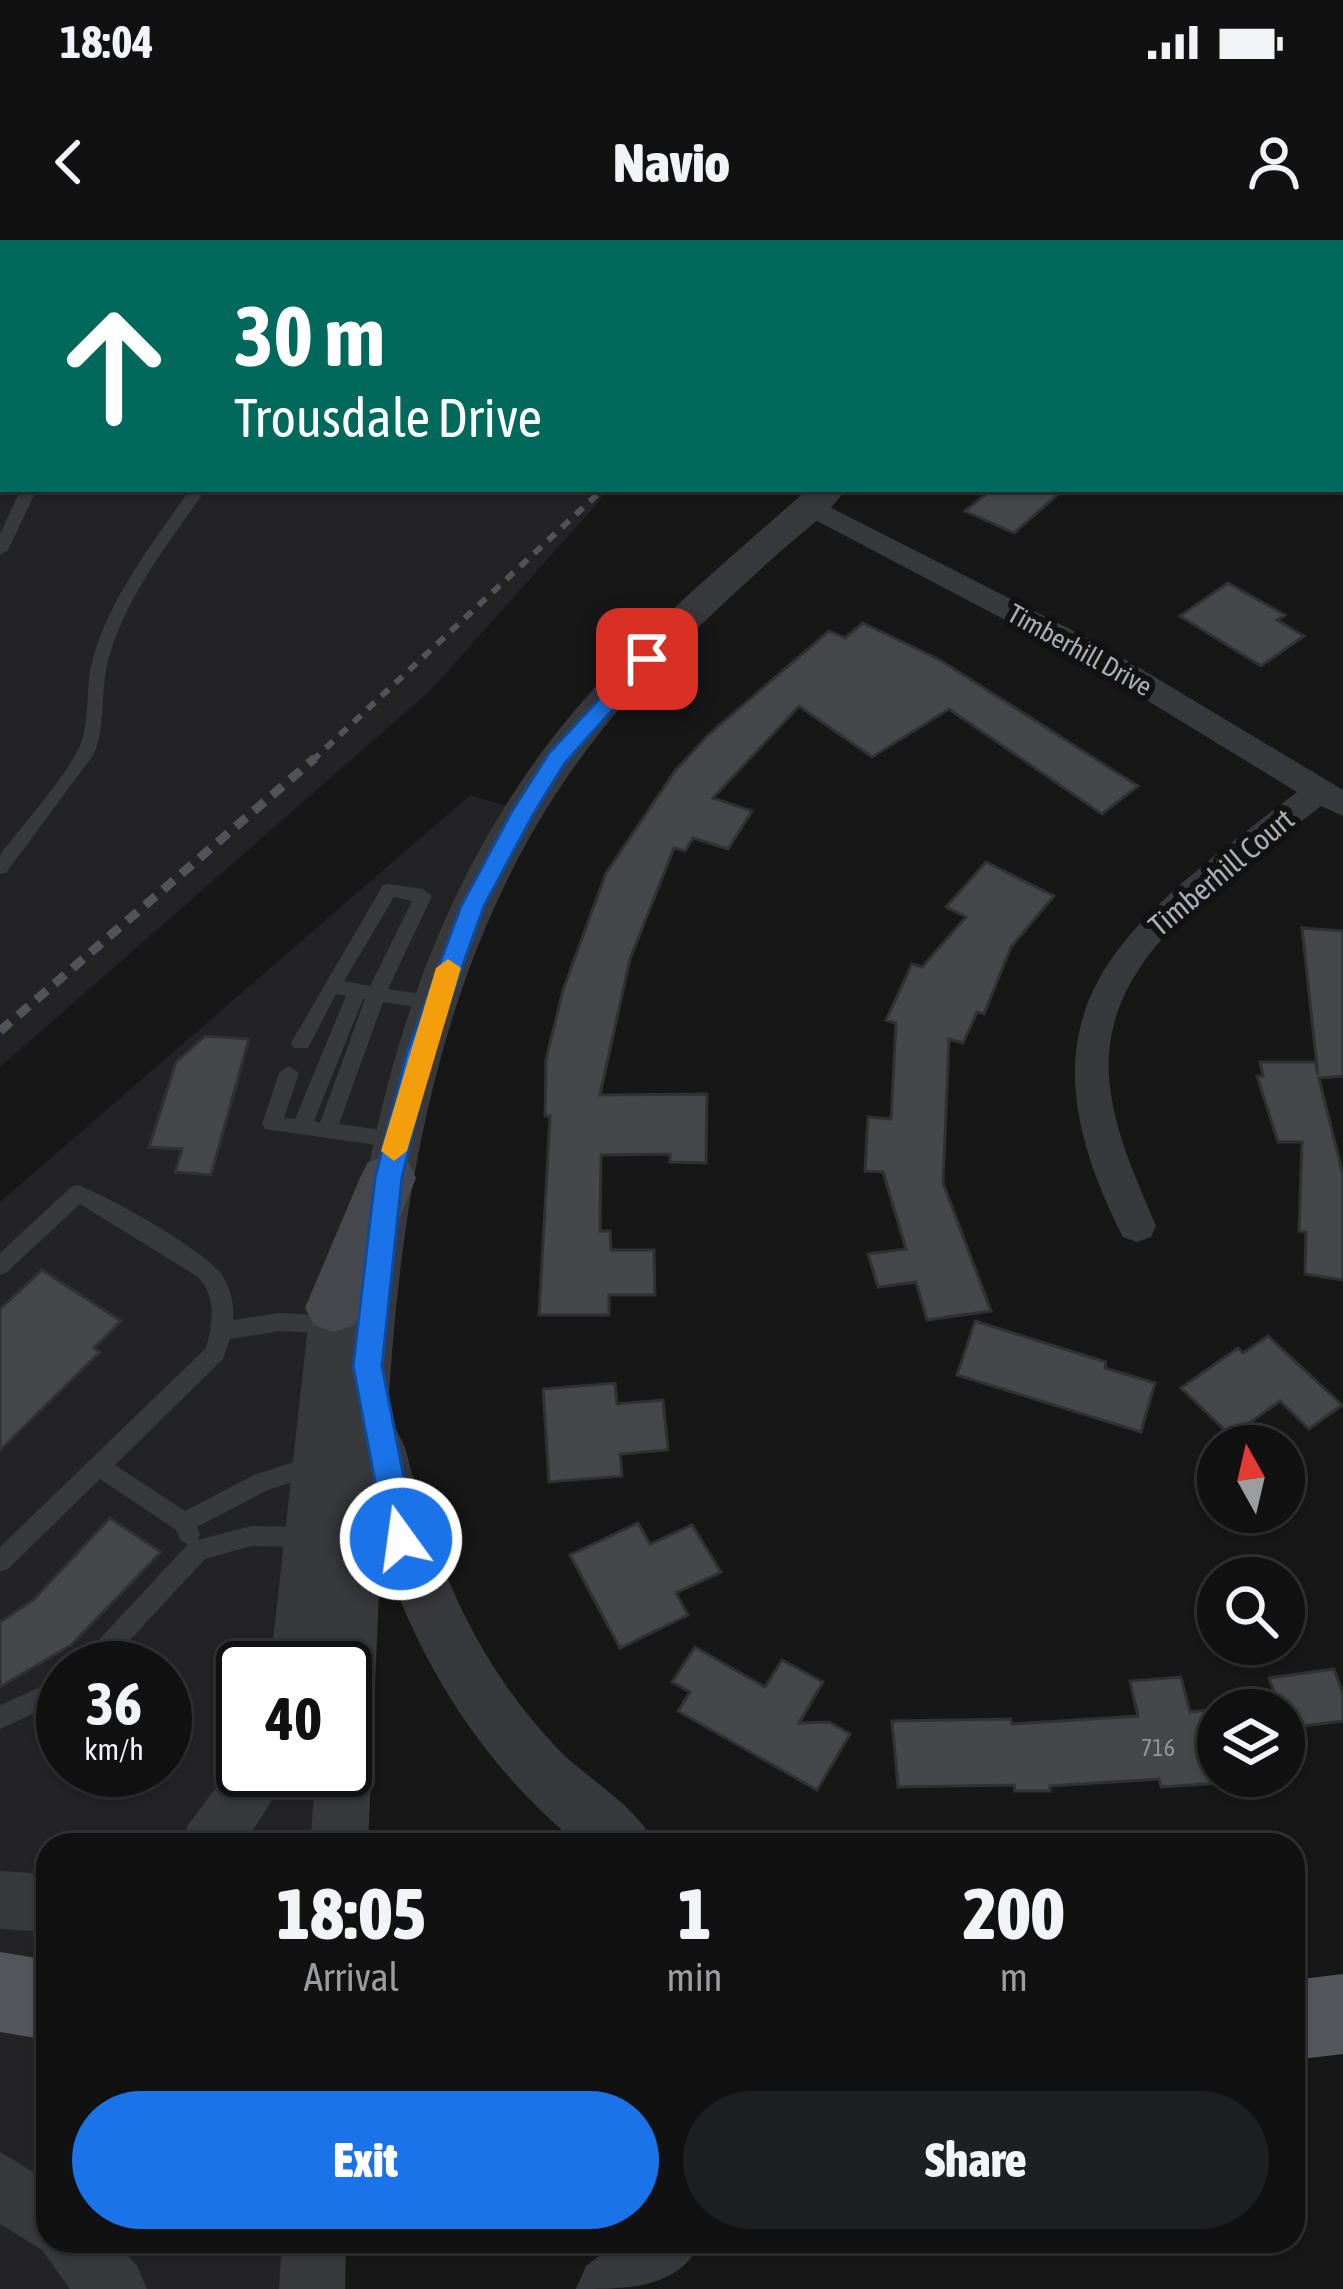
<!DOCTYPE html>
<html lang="en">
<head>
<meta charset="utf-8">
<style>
	body { margin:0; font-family:"Asap Condensed",sans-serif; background:#1e1f20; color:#f1f3f6; height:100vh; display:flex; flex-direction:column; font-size:45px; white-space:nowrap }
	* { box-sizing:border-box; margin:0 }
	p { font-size:39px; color:#9c9d9f }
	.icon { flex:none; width:66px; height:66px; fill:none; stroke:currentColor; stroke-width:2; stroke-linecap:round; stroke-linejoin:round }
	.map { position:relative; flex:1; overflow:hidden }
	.panel { position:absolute; left:36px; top:1593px; width:1269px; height:420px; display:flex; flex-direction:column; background:#111112; border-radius:36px; box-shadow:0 3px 9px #0004,0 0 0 3px #303132 }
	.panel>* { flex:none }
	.banner { position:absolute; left:0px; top:0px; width:1344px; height:252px; box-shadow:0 3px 9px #0004,0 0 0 3px #303132; background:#00695c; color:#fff; overflow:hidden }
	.needle { width:78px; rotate:352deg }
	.fabs { position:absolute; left:1197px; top:1185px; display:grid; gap:24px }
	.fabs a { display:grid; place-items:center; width:108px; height:108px; border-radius:50%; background:#111112; box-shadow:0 3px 9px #0004,0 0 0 3px #303132; font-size:60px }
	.speed { position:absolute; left:36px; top:1401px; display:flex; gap:24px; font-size:60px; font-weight:700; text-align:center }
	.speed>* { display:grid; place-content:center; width:156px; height:156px; border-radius:50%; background:#111112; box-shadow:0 3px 9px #0004,0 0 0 3px #303132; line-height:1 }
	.speed small { font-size:30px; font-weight:400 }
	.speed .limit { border:6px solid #111; border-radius:18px; background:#fff; color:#111 }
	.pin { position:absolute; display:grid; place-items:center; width:102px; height:102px; color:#fff; margin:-51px; border-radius:24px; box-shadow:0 6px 18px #0006 }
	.me { position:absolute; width:132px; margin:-66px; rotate:346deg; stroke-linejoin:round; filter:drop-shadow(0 0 9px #0008) }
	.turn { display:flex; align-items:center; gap:42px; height:252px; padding:0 36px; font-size:54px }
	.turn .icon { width:156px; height:156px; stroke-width:2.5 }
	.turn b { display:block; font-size:84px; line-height:102px }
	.eta { display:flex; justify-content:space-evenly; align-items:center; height:204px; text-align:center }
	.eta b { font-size:72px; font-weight:800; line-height:84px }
	.action { display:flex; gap:24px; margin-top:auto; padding:24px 36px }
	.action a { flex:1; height:138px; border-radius:72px; background:#1a73e8; color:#fff; font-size:48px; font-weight:800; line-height:138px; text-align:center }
	.action a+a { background:#1e1f20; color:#f1f3f6 }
	.status { display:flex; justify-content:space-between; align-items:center; height:84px; padding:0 60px; background:#111112; direction:ltr }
	.status svg { height:33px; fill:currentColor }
	header { display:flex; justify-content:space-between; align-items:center; height:156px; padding:0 36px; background:#111112; font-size:54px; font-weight:800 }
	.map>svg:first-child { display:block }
	.built { fill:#232325; fill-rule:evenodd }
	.building { fill:#46474b; stroke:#313134; stroke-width:3 }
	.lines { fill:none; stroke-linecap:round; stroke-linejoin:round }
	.service { fill:#38393d; fill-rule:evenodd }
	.minor { fill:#38393d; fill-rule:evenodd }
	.tertiary { fill:#38393d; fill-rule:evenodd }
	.secondary { fill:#46484d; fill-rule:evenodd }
	.primary { fill:#55565c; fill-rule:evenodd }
	.rail-far1 { stroke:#515358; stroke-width:6; stroke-dasharray:10 9; stroke-linecap:butt }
	.rail { stroke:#515358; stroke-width:9; stroke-dasharray:14 10; stroke-linecap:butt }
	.route { fill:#1a73e8; stroke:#114b97; stroke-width:3 }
	.slow { fill:#f59e0b }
	.labels { text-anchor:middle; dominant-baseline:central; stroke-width:12; stroke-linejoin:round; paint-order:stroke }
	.number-label { font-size:24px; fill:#91959c }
	.far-street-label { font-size:27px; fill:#aaafb7; stroke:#121213 }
	.street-label { font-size:30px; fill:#aaafb7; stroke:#121213 }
</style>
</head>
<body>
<div class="status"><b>18:04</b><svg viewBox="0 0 49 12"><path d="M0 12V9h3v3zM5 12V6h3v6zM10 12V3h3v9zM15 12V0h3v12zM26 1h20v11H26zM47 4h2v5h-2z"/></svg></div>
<header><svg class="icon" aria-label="back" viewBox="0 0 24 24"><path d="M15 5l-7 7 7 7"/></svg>Navio<svg class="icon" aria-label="person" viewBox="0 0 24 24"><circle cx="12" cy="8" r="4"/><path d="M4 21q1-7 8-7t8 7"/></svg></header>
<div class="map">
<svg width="1343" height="2049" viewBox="0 0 1343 2049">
	<rect width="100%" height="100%" fill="#171718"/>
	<!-- built -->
	<path class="built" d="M0,0H832L3,3V249H610L431,450L0,827Z
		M470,555L523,571L419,812L345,1428H243V1530H344L339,1605H48V2001H314L312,2049H0V962ZM63,1428H165V1530H63Z"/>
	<!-- building -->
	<path class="building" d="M992,249H1064L1014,293L965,271Z
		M1228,343L1285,375L1277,380L1304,396L1261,426L1180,376Z
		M863,383L940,420L1138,546L1102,574L949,469L872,517L799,466L713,558L752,571L728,609L693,598L685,611L674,608L630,719L600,855L707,854L706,923L670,922V914L601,915L600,991H610L611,1010H654L655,1055H609V1075H539L550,876H545L546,819L563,750L606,633L675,531L708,495L829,391L845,398Z
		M986,622L1054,656L1011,707L984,774L977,772L963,803L949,799L943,943L991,1071L927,1080L916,1042L878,1047L868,1014L906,1009L883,932L865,931L868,877L891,879L896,783L886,780L912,724L922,727L966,677L946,667Z
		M1302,688L1343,691V836L1319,838L1343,935V1040L1305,1034L1306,992L1299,991L1302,902H1278L1257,836H1263L1260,822H1315L1318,835Z
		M205,796L249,799L211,935L175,932L182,909L149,907L176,822Z
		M42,1030L121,1081L94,1108L100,1112L0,1210V1069Z
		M975,1081L1106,1122L1105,1128L1155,1143L1141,1192L957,1135Z
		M1268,1096L1342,1165L1309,1189L1280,1161L1231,1196L1181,1148L1238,1108L1243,1113Z
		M615,1143L617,1164L663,1160L668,1210L620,1214L622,1236L549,1242L543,1149Z
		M110,1278L161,1312L71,1405L0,1447V1382L33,1360Z
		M638,1283L650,1304L692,1285L721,1332L676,1353L688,1375L620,1408L570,1315Z
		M695,1407L765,1447L782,1420L823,1442L799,1483L829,1482L850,1494L817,1550L678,1471L690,1452L672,1442Z
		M1334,1429L1343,1454V1481L1287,1488L1269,1438Z
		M1181,1437L1190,1472L1218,1469V1543L1161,1547L1159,1539L1050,1546V1551H1015L1014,1545L898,1547L892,1481L1011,1479L1012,1484L1138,1476L1130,1441Z"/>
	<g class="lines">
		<!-- service -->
		<path class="service" d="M151,0H165L164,3H150Z
			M342,0H356L340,3Z
			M21,249H37L8,310L0,315V294Z
			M190,249H206C169,303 125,357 108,421C100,452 106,484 94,514L6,633L0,634V615C23,584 61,543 78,510C92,482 84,448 93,418C111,355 154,302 190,249Z
			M389,644L423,649L432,656L388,749L435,756L445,763L435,770L383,762L339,884L396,892L406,900L396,908L265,889L262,884L279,833L289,826L299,833L284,878L295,879L346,756L336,754L308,808H294L291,803L383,645ZM394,657L412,661L370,746L344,741ZM365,759L320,883L314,881L363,759Z
			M78,945C108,956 205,1010 222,1035C231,1049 234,1064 233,1080L280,1073L335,1076L343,1079L346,1085L343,1091L335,1094L280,1091L230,1099L223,1119L115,1225L185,1271L254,1235L318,1214L326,1217L329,1224L326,1231L268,1250L197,1287L200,1294L198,1300L251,1286L311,1287L319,1290L323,1297L319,1304L311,1307L251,1306L205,1319L104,1428H76L80,1420L188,1304L181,1301L176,1290L100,1239L8,1329L0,1332V1307L206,1108C213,1083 217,1057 198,1037L80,964L7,1032L0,1035V1013L71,947Z
			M63,1437V1460L0,1489V1465Z"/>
		<!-- minor -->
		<path class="minor" d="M1341,114L1343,115V131L1341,130Z
			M810,257L1103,406L1343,550V576L1321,566C1236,634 1100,712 1109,837C1113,890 1136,938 1156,986L1151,997L1137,1002L1123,997C1004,764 1123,686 1297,552L1081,420L800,272L796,266Z"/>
		<!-- tertiary -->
		<path class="tertiary" d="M808,249H846C828,275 797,296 773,318C724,363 674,408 629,458C449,660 401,925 387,1187L397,1191L405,1207C433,1319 476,1424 558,1509C588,1540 638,1566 655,1605H580C486,1530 418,1423 381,1308L368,1605H310L316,1530H345V1428H270L310,1068L317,1054L334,1048L349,1053C373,845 435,638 571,475C641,391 727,321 808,249Z
			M243,1512V1530H292L243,1605H179L188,1585Z
			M0,1631L48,1634V1692L0,1689Z
			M0,1912L48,1941V2001H114L137,2026L147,2049H70L42,2010L0,1984Z
			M282,2001H346L345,2049H279Z
			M618,2001H702C678,2049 630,2049 576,2049L586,2026Z"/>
		<!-- secondary -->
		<path class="secondary" d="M388,916L408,922L416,938L363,1068L354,1085L334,1092L314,1085L305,1068L360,938L368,922Z"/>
		<!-- primary -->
		<path class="primary" d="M0,1712L48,1720V1800L0,1792Z
			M1343,1734V1814L1293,1820V1740Z"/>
		<!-- rail-far1 -->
		<path class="rail-far1" d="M312,521L603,249"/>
		<!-- rail -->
		<path class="rail" d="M0,791L315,518"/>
	</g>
	<!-- route -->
	<path class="route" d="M640,415L658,419L565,523L534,573L484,666L432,812L402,938L382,1126L416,1299L401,1312L386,1299L353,1126L375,938L407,812L461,666L512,571L549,513Z"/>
	<!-- slow -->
	<path class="slow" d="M448,719L461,728L407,911L394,921L381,911L436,728Z"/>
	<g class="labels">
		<!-- number labels -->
		<g class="number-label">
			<text x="1158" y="1507">716</text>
		</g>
		<!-- far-street labels -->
		<g class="far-street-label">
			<text transform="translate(1080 410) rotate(29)">Timberhill Drive</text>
		</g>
		<!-- street labels -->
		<g class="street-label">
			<text transform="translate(1221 632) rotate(-40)">Timberhill Court</text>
		</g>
	</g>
</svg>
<div class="fabs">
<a><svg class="needle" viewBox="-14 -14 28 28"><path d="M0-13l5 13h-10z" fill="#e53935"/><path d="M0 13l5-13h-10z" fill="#9c9d9f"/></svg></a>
<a><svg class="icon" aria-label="search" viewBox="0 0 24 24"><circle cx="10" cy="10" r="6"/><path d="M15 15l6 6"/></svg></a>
<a><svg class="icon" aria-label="layers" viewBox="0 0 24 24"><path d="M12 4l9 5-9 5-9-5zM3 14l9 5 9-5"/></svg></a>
</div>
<div class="speed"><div>36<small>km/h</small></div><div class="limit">40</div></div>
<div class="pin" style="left:647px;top:419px;background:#d93025"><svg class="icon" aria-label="arrive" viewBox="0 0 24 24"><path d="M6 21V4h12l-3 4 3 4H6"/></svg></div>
<svg class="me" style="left:401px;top:1299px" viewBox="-20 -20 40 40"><circle r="17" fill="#1a73e8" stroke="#fff" stroke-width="3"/><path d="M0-11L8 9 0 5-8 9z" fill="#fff"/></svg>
<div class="banner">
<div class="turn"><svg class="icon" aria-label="ahead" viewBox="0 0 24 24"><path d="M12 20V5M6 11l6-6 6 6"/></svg><div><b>30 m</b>Trousdale Drive</div></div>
</div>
<section class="panel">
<div class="eta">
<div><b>18:05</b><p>Arrival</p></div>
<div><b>1</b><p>min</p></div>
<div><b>200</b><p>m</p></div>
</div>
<div class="action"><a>Exit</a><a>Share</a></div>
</section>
</div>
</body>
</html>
